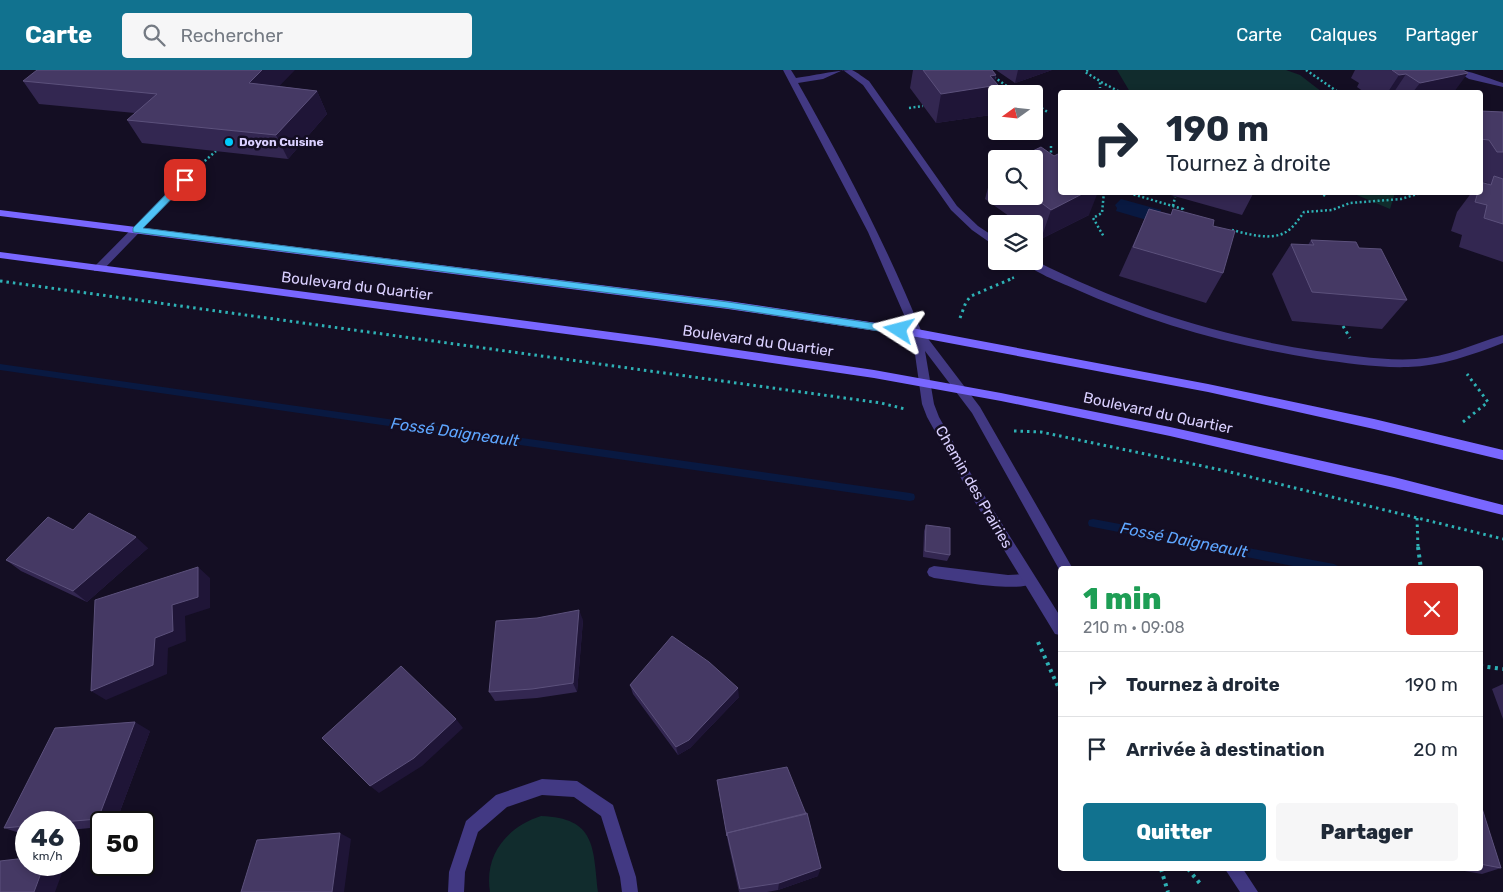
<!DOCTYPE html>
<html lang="fr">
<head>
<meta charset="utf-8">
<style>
	body { margin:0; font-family:Rubik,sans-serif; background:#f6f6f7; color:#1f2937; height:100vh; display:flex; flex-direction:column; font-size:19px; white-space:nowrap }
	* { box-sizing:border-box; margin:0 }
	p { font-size:16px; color:#747a83 }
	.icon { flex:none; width:28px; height:28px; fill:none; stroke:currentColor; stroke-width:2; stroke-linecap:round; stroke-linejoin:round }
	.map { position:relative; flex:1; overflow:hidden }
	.drawer { position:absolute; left:1058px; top:496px; width:425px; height:305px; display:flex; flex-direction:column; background:#fff; border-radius:5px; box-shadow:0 2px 8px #0003 }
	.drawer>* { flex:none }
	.banner { position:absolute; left:1058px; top:20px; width:425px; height:105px; border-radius:5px; box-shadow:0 2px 8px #0003; background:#fff; color:#1f2937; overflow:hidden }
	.needle { width:32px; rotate:255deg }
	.tools { position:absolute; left:988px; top:15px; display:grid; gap:10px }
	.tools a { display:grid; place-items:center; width:55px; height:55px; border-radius:5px; background:#fff; box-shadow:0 2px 8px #0003; font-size:25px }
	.speed { position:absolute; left:15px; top:741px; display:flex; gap:10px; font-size:25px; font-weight:700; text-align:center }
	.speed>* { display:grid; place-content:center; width:65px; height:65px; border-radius:50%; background:#fff; box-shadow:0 2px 8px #0003; line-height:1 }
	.speed small { font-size:12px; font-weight:400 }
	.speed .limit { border:2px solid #111; border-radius:8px; background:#fff; color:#111 }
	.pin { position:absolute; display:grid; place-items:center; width:42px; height:42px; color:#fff; margin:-21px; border-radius:10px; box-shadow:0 2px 8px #0006 }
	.me { position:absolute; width:55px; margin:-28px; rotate:279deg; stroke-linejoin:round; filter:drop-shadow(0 0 4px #0008) }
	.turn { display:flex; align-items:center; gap:18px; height:105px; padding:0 25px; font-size:22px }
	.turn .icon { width:65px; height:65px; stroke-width:2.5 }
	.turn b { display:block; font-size:35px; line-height:42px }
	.round { display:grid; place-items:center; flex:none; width:52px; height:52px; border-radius:5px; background:#f6f6f7 }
	.head { display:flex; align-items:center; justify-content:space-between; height:85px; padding:0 25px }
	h1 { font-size:30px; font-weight:800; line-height:38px; color:#1e9e55 }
	.action { display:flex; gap:10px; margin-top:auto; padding:10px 25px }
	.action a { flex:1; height:58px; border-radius:5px; background:#11728f; color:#fff; font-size:20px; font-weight:800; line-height:58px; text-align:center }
	.action a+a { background:#f6f6f7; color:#1f2937 }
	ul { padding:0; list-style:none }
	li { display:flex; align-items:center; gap:15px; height:65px; padding:0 25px; border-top:1px solid #e0e1e3 }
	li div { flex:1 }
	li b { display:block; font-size:19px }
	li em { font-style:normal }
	header { display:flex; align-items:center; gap:30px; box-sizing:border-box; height:70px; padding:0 25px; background:#11728f; color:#fff }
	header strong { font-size:24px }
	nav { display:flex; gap:28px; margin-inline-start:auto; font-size:18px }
	.search { width:350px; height:45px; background:#f6f6f7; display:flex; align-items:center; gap:12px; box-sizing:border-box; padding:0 18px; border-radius:5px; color:#747a83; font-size:19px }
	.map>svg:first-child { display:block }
	.green { fill:#112c2d }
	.water { fill:#091941 }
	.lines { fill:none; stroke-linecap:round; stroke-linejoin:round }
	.stream { fill:#091941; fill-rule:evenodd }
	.path-far2 { stroke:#2eb1b5; stroke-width:2.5; stroke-dasharray:2 2.5; stroke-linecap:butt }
	.path-far1 { stroke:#2eb1b5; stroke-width:3; stroke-dasharray:2.5 4; stroke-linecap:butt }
	.path { stroke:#2eb1b5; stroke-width:4; stroke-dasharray:3 4.5; stroke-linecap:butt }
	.service { fill:#423983; fill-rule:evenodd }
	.minor { fill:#423983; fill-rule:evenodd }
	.tertiary { fill:#423983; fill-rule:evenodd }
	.secondary { fill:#7967ff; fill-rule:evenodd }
	.wall { fill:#332751 }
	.shaded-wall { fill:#1f1537 }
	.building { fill:#453964; stroke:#5c517c }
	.route { fill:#4fc3f7; stroke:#337fa1 }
	.poi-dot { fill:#00cbfb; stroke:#140e23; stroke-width:2 }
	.labels { text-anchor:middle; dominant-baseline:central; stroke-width:5; stroke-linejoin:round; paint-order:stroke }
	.far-poi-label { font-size:12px; font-weight:bold; fill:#dad0ff; stroke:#140e23; text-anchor:start }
	.street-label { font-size:15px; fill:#dad0ff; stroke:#140e23 }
	.water-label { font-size:16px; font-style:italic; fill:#5ea6ff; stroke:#140e23 }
</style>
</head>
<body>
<header>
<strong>Carte</strong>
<div class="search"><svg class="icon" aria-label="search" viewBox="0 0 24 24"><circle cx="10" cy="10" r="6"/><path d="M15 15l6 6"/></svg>Rechercher</div>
<nav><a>Carte</a><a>Calques</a><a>Partager</a></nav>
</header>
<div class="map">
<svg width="1503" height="822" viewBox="0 0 1503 822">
	<rect width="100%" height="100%" fill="#140e23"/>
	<!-- green -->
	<path class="green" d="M1117,0H1286L1300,5L1322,22H1130Z
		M1352,123H1395L1390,139Z
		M541,746C596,748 593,777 598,822H490C484,785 507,757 541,746Z"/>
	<!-- water -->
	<path class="water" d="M1121,129L1161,140L1157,153L1116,141L1117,138L1115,135Z"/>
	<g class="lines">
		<!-- stream -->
		<path class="stream" d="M0,294L910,423L914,424L915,427L914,430L910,431L0,300Z
			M1093,449L1334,494L1338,496L1339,499H1308L1093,457L1089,456L1088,453L1089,450Z"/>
		<!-- path-far2 -->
		<path class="path-far2" d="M1088,0L1085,2L1100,11V18
			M1306,0L1338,22
			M994,7L1018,24
			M1101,12L1120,22
			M1034,33L1049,43
			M909,38L923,36
			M1051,76V87
			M198,97L216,81
			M1104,122L1102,143L1093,148L1104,167
			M1125,122L1183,139L1181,145
			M1320,122L1325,126
			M1173,136L1175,127
			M1009,154L1015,150
			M1232,160C1248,164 1271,171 1286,162C1293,158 1299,149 1304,142L1332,140L1350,133L1401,129L1424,122
			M1008,210L1015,207"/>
		<!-- path-far1 -->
		<path class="path-far1" d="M0,211L881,333L905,339
			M960,248L966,232L971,226L1011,209
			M1343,256L1350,268
			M1463,352L1488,332L1467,304
			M1014,361L1041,362L1226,401L1503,469
			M1417,448L1418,478"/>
		<!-- path -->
		<path class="path" d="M1418,477L1421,499
			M1038,572L1060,621
			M1480,596L1503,599
			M1161,799L1168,822
			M1188,799L1202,816"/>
		<!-- service -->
		<path class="service" d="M185,107L190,110L188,112L102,201H94V197L182,108Z
			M934,496L1008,505L1028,504L1033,506L1035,510L1033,514C1010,522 959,511 934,508L929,506L927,502L929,498Z"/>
		<!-- minor -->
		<path class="minor" d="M783,0H791L796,8C811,6 838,0 852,0C857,2 864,8 869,11L957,136L978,156L996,168V175L992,174L972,160L951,140L863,15L843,0L823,9L798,13C844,94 887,176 922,263L921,266H913L912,263L868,162Z
			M1454,0C1470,0 1487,8 1503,13V17L1469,9Z
			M1034,190C1124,236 1218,266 1317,281C1350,285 1383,291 1416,289C1447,287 1474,274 1503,265V273C1472,285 1441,296 1408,297C1377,298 1347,293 1317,289C1233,276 1151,253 1073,218C1059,212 1033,202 1023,191Z
			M542,709L577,711L613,735L636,807L638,822H622L620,807L601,746L574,727L542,725L507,737L478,762L465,802L464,822H448L449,802L466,751L496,725Z"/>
		<!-- tertiary -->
		<path class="tertiary" d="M917,259L923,262L980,337L1073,499H1060V501L972,343L925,281L934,334L939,347L975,411L1060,546V565L1055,564L967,419L927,347L922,334L912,263Z
			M1225,799H1243L1258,822H1240Z"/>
		<!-- secondary -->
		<path class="secondary" d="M0,140L728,231L917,259L1208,314L1374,349L1503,380V390L1374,359L1208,322L917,267L728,239L0,146Z
			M0,182L656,268L874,300L1001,323L1170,357L1394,407L1503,435V445L1394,418L1170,366L1001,331L874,308L656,276L0,188Z"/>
	</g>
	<!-- wall -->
	<path class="wall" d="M913,0H992L996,5L995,11L998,15L991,45L936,53L910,18Z
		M996,0H1052L1015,13Z
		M1355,0H1463L1454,22H1364L1357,17L1359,13L1351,8Z
		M23,11L279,16L317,21L327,44L288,89L142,73L127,50L135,43L39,34Z
		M1480,41L1503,42V192L1459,177L1462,165L1451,161L1457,142L1472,122H1480L1488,113L1480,112Z
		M996,98V126H1034L1089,145L1041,169L1034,164V154H1020L985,129L993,99Z
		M1160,122H1254L1242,145Z
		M1149,139L1171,144L1173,139L1213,156L1223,203L1206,233L1119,206Z
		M1311,170L1359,178L1407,230L1382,259L1292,251L1272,204L1291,174L1308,175Z
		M926,455L950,485L947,491L923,487L924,461Z
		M148,478L87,532L21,501L6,490Z
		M583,550L577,622L537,628L495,631L489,622Z
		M1503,614V649L1492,619Z
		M630,615L739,627L690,678L678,685L633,624Z
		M150,661L116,752H101V757L69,760V752H26V764H23L4,758Z
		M717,710L818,806L778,820L767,822H739L728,772Z
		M1480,732L1501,798L1482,804L1453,799H1480Z"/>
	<!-- shaded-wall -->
	<path class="shaded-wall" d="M262,0H295L260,36L249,13Z
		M1018,0H1052L1015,13Z
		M1468,3L1454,22H1413L1420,13Z
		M1406,4L1394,22H1388L1399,5Z
		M996,5L994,16L998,15L991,45L936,53L941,24L990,6Z
		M317,21L327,44L288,89L276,65Z
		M1086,122H1098L1089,145L1041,169L1051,140Z
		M136,467L148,478L87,532L73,521Z
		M198,497L210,508V538L185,546L186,571L168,578L167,604L106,630L91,621L155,568L172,535Z
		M579,540L583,550L577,622L573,613Z
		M738,618L739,627L690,678L678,685L676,677Z
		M456,649L463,658L422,696L379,723L370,716Z
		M135,652L150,661L116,752H106L98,749Z
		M340,763L351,769L344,822H332Z
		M44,795H65L55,822H34Z
		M821,798L818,806L778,820L779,813Z"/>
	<!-- building -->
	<path class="building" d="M37,0H262L249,13L317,21L276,65L127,50L157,24L23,11Z
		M923,0H992L996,5L990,6L998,15L941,24Z
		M1392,0H1463L1468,3L1420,13L1406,4L1399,5Z
		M1480,41L1503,42V82H1497L1489,70L1480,69Z
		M1041,77L1054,86L1060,83V122H1086L1051,140L1032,126H1034V89H1016Z
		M1494,106L1503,109V154L1484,148L1487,135L1475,132L1478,122H1480V112L1491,115Z
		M1149,139L1171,145L1173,139L1214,150L1213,156L1235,161L1223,203L1133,177Z
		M1311,170L1356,172L1359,178L1381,179L1407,230L1312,222L1291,174L1314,175Z
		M89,443L136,467L73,521L6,490L48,447L73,460Z
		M926,455L950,458V485L925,481Z
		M198,497V527L172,535L173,561L155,568L153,595L91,621L95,530Z
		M579,540L573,613L532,619L489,622L496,551L537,548Z
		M672,566L709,592L738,618L689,670L676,677L630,615Z
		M401,596L456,649L414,688L370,716L322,668Z
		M135,652L98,749L62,752H26V756L4,758L55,658Z
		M787,697L806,744L727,763V766L717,710Z
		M1480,732L1501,798L1480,794Z
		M807,743L821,798L779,813L740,819L727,763Z
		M340,763L332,822H241L257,770Z
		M26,788V795H44L34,822H0V791Z"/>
	<!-- route -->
	<path class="route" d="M185,107L189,110L188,112L143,158L728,232L899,257L904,260L899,264L728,238L133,162V158L182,108Z"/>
	<!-- markers -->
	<circle class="poi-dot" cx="229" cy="72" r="5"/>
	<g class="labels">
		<!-- far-poi labels -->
		<g class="far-poi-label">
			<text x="239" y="72">Doyon Cuisine</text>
		</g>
		<!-- street labels -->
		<g class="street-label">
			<text transform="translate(357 216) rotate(7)">Boulevard du Quartier</text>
			<text transform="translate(758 271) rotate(8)">Boulevard du Quartier</text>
			<text transform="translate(1158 343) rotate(12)">Boulevard du Quartier</text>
			<text transform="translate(974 417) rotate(60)">Chemin des Prairies</text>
		</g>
		<!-- water labels -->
		<g class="water-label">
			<text transform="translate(455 362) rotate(8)">Fossé Daigneault</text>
			<text transform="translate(1184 470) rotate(11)">Fossé Daigneault</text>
		</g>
	</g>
</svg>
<div class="tools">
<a><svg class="needle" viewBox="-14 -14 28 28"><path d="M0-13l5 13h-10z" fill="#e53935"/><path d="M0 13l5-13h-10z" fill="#747a83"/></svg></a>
<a><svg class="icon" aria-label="search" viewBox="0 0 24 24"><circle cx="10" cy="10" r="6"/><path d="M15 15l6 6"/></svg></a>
<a><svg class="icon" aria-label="layers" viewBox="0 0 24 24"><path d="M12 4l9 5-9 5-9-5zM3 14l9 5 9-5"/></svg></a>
</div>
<div class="speed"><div>46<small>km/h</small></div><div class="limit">50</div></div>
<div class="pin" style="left:185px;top:110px;background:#d93025"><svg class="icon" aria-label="arrive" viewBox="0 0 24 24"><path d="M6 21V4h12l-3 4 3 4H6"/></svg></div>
<svg class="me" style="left:899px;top:260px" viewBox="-20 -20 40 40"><path d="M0-17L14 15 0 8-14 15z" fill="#4fc3f7" stroke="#fff" stroke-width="4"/></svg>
<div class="banner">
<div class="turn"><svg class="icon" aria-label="right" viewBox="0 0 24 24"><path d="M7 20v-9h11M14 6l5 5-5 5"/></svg><div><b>190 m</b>Tournez à droite</div></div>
</div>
<section class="drawer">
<div class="head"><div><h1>1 min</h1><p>210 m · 09:08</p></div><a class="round" style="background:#d93025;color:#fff"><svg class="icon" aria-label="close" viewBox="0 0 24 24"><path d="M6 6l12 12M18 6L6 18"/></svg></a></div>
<ul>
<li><svg class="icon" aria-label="right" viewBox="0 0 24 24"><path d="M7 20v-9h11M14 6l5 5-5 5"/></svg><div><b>Tournez à droite</b></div><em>190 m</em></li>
<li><svg class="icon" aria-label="arrive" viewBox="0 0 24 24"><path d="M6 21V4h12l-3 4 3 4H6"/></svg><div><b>Arrivée à destination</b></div><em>20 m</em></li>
</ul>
<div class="action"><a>Quitter</a><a>Partager</a></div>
</section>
</div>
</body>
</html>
